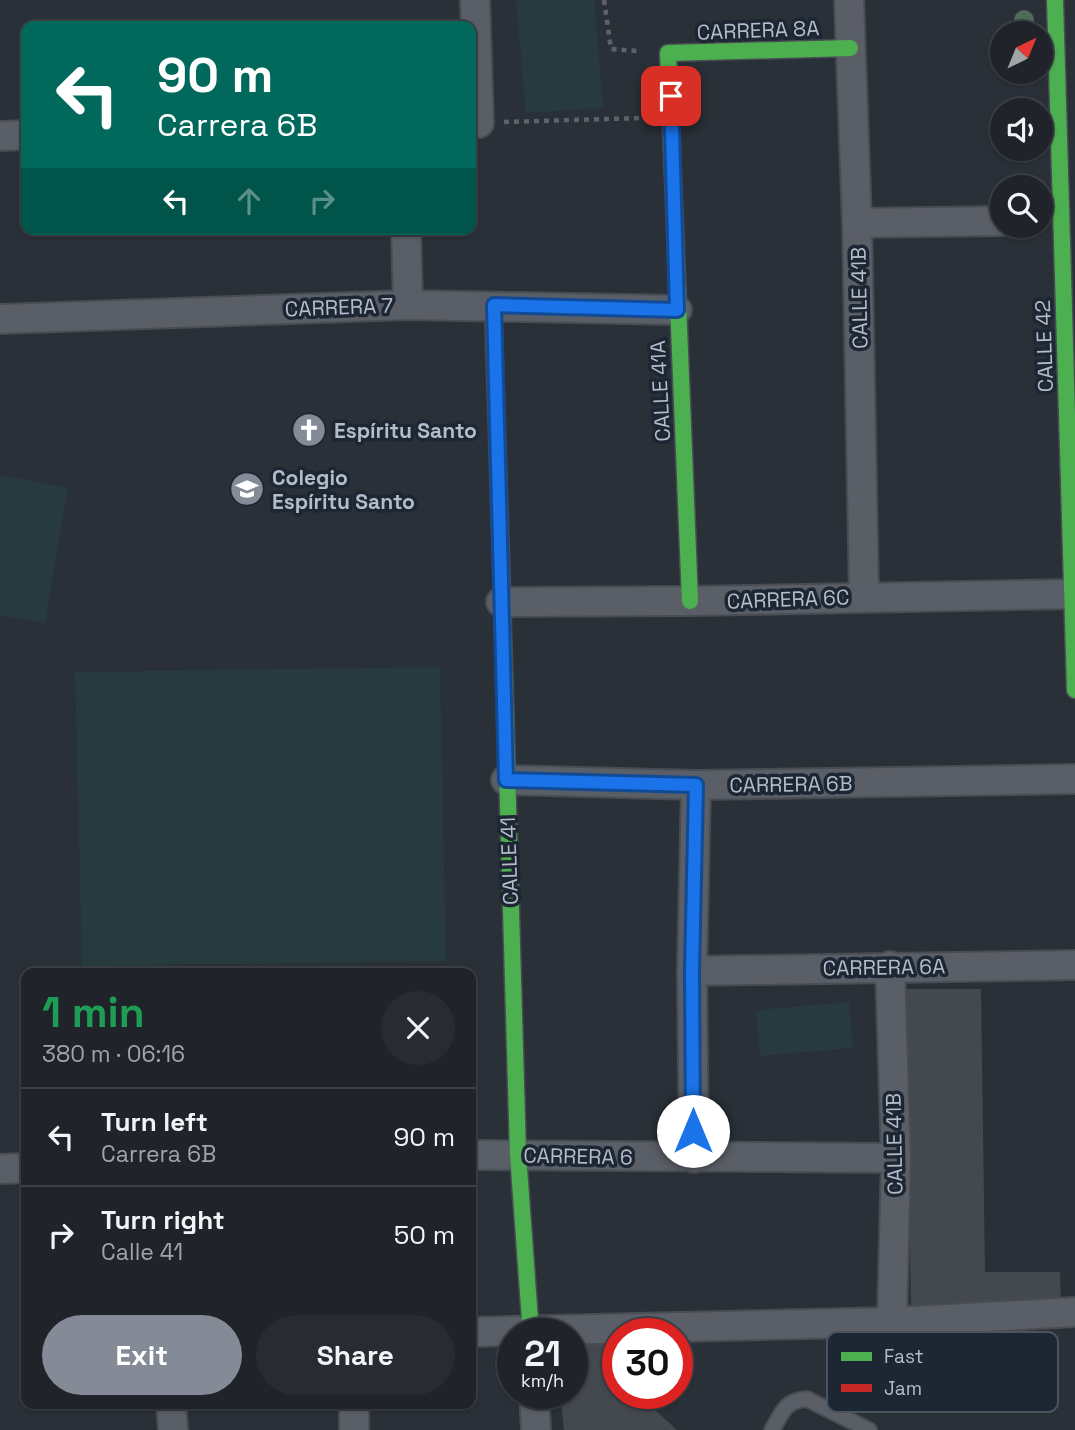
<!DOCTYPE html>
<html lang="en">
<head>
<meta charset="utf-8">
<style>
	body { margin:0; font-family:"Space Grotesk",sans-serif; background:#282c32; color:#f1f3f6; height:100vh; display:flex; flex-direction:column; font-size:26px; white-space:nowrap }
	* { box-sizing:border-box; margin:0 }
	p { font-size:23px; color:#a2a4a8 }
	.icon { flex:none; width:38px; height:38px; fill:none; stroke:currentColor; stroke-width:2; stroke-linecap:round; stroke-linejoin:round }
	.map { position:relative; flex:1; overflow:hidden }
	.drawer { position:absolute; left:21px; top:968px; width:455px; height:441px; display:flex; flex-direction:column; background:#20242a; border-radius:14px; box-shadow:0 2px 5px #0004,0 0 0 2px #3d4147 }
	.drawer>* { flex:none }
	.hud { position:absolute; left:21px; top:21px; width:455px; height:214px; border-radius:14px; box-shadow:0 2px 5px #0004,0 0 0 2px #3d4147; background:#00695c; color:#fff; overflow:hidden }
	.needle { width:46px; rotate:43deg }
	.fabs { position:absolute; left:990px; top:21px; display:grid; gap:14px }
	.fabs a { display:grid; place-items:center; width:63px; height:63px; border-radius:50%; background:#20242a; box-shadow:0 2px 5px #0004,0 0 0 2px #3d4147; font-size:35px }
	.speed { position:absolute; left:497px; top:1318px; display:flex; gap:14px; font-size:35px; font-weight:700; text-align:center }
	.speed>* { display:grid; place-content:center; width:91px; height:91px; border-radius:50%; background:#20242a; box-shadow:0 2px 5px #0004,0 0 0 2px #3d4147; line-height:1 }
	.speed small { font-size:18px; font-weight:400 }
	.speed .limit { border:10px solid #d22; background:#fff; color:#111 }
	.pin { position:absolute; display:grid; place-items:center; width:60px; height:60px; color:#fff; margin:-30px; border-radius:14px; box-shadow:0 4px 10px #0006 }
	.me { position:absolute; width:77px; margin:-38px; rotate:0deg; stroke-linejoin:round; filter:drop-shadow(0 0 5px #0008) }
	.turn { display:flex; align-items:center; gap:24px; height:147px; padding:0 21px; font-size:32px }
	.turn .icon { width:91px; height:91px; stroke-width:2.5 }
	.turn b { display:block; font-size:49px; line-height:60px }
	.lanes { display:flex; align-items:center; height:66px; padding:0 21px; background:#0003; justify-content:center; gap:35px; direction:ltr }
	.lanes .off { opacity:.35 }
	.round { display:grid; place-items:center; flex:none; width:74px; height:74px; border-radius:37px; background:#282c32 }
	.overview { display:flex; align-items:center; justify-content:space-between; height:119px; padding:0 21px }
	h1 { font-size:42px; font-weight:700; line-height:52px; color:#1e9e55 }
	.action { display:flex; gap:14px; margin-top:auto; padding:14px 21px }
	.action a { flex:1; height:80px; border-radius:42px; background:#848b96; color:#fff; font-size:28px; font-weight:700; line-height:80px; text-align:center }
	.action a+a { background:#282c32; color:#f1f3f6 }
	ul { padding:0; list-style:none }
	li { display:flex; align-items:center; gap:21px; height:98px; padding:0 21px; border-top:2px solid #3d4147 }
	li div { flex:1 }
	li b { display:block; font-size:26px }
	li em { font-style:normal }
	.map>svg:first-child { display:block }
	.green { fill:#273a3e }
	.building { fill:#444950 }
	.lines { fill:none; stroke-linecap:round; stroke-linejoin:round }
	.lane-casing { stroke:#484c53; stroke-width:18 }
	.street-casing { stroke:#484c53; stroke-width:32 }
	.fast-casing { stroke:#484c53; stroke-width:19 }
	.jam-casing { stroke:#484c53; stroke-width:19 }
	.path { stroke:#5d636a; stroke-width:4.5; stroke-dasharray:5 5; stroke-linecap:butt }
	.lane { stroke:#5a5e66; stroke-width:14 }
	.street { stroke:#5a5e66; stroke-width:28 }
	.fast { stroke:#4caf50; stroke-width:16 }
	.jam { stroke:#c62828; stroke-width:16 }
	.tree { fill:#4e6a5a }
	.route-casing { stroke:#114b97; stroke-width:18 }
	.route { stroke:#1a73e8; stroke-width:12 }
	.labels { text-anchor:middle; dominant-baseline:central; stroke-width:7; stroke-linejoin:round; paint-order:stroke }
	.street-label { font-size:21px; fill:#b4bcc9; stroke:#1d2633 }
	.poi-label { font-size:21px; font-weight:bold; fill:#b4bcc9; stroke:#1d2633; text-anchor:start }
	.key { fill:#1d2633; stroke:#4a5360; stroke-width:2 }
	.key-label { font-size:19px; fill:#b4bcc9 }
</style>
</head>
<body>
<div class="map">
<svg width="1075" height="1430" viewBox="0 0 1075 1430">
	<rect width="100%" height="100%" fill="#2a3038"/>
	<!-- green -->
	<path class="green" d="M516,0H594L603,108L526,113Z
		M0,475L68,488L45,623L0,615Z
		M440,667L446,961L82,966L75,672Z
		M849,1002L853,1048L760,1056L756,1010Z"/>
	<!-- building -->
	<path class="building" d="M906,989H981L985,1272H1060L1061,1309H911Z
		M572,1340L610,1341L618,1348V1393H650L658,1399L652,1407L677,1430H564L560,1393H572Z"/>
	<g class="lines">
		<!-- lane casing -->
		<g class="lane-casing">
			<path id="lane" d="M772,1430C782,1413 785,1400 807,1399L869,1430"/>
		</g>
		<!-- street casing -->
		<g class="street-casing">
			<path id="street" d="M849,0L857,223L864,596
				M471,123H479L475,0
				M0,136L26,135
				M857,223L1003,221
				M406,229L408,305
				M0,319L408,305L677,310
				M501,602L690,601L1075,594
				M506,780L696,785L1075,779
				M890,966L896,1158L892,1322
				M692,971L1075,965
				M471,1155L896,1158
				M694,1158L692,971L696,785
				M0,1169L26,1168
				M471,1332L892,1322L1075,1312
				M534,1393L536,1430
				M171,1404L173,1430
				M354,1430V1404"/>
		</g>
		<!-- fast casing -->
		<g class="fast-casing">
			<path id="fast" d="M1055,0L1075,690
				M501,561L518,1154L531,1334
				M690,601L668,53L850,48"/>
		</g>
		<!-- jam casing -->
		<g class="jam-casing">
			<path id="jam" d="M493,305L501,561"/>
		</g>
		<!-- path -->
		<path class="path" d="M604,0L611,49L637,51
			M504,122L642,118"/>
		<!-- lane -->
		<use href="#lane" class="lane"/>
		<!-- street -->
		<use href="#street" class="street"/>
		<!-- fast -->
		<use href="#fast" class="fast"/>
		<!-- jam -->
		<use href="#jam" class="jam"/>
	</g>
	<!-- trees -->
	<circle class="tree" cx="1024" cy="20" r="10"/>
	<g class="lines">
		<!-- route casing -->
		<g class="route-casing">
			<path id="route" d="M671,96L677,310L494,305L506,780L696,785L692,971L693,1131"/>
		</g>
		<!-- route -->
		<use href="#route" class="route"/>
	</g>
	<!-- icons -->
	<defs>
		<g id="church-disc" transform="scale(1.75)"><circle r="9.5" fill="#848b96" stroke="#1d2633"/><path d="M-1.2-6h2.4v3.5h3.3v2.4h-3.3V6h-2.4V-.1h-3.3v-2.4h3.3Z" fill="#fff"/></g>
		<g id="school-disc" transform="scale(1.75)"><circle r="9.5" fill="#848b96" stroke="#1d2633"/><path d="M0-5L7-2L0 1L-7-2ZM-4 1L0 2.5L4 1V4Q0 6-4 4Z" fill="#fff"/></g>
	</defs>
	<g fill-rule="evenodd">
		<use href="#church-disc" x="309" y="430"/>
		<use href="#school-disc" x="247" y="489"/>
	</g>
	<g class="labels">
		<!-- street labels -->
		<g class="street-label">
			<text transform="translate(758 30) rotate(-2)">CARRERA 8A</text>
			<text transform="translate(859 298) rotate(-91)">CALLE 41B</text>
			<text transform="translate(339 307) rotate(-2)">CARRERA 7</text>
			<text transform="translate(1044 346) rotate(-92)">CALLE 42</text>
			<text transform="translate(660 391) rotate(-93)">CALLE 41A</text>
			<text transform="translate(788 599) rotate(-2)">CARRERA 6C</text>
			<text transform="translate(791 784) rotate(-1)">CARRERA 6B</text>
			<text transform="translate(509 861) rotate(-92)">CALLE 41</text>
			<text transform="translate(884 967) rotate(-1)">CARRERA 6A</text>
			<text transform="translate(894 1144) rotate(-91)">CALLE 41B</text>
			<text transform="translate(578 1156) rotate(1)">CARRERA 6</text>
		</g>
		<!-- poi labels -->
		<g class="poi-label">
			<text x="334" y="430">Espíritu Santo</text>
			<text x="272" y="477">Colegio<tspan x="272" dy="24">Espíritu Santo</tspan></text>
		</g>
	</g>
	<!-- legend -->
	<rect x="827" y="1332" width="231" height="80" rx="10" class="key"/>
	<rect x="841" y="1352" width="31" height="9" fill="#4caf50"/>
	<rect x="841" y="1384" width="31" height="8" fill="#c62828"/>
	<g class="key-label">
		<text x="884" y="1363">Fast</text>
		<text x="884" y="1395">Jam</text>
	</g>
</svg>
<div class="fabs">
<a><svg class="needle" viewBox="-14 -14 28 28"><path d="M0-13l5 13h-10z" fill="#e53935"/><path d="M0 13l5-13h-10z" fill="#a2a4a8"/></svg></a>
<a><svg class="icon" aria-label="sound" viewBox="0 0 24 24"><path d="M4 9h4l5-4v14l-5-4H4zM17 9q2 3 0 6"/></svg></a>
<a><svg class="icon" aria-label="search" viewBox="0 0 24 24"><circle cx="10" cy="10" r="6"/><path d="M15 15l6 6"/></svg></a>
</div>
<div class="speed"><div>21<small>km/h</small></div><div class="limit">30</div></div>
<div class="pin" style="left:671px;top:96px;background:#d93025"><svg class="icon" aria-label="arrive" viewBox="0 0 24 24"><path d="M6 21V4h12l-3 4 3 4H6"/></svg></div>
<svg class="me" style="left:693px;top:1131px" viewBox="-20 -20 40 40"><circle r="19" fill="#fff"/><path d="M0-13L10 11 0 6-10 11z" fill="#1a73e8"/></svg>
<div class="hud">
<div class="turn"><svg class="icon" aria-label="left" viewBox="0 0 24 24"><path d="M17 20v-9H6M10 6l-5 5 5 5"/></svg><div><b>90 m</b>Carrera 6B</div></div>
<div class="lanes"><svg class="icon" aria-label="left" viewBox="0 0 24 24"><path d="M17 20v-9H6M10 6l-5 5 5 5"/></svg><svg class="icon off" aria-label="ahead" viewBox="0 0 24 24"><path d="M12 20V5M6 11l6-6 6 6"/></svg><svg class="icon off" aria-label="right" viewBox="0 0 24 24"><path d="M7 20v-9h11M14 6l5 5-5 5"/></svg></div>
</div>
<section class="drawer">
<div class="overview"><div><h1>1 min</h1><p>380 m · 06:16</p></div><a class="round"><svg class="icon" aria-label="close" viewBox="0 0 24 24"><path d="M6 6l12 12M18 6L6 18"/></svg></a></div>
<ul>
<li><svg class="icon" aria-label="left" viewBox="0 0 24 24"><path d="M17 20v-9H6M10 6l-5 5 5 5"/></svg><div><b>Turn left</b><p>Carrera 6B</p></div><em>90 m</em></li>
<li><svg class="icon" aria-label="right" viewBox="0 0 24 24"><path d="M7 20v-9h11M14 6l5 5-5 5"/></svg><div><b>Turn right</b><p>Calle 41</p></div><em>50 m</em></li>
</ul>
<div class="action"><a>Exit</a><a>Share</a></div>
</section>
</div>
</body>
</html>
